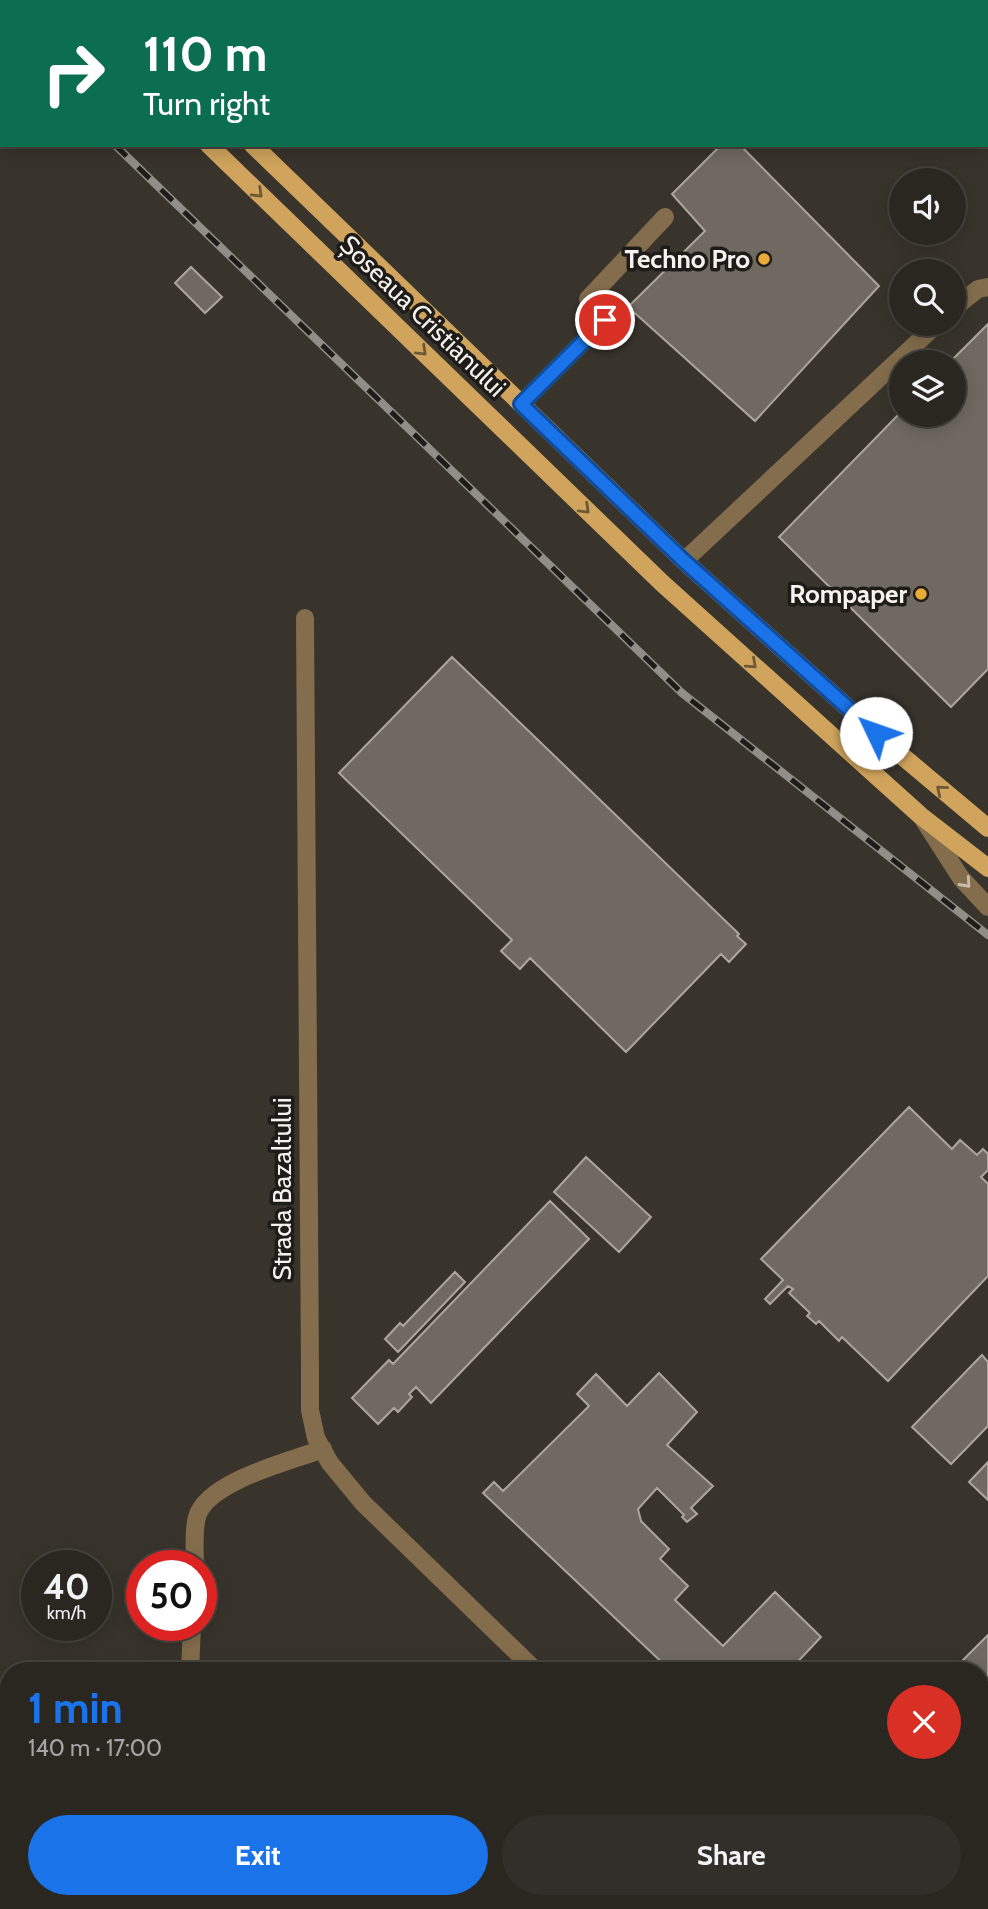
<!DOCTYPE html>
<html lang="en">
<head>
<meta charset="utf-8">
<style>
	body { margin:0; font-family:Cabin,sans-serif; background:#322f2a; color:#f1f3f6; height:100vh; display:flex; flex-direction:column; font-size:26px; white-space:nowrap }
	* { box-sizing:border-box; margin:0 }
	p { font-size:23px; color:#a5a5a5 }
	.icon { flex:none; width:38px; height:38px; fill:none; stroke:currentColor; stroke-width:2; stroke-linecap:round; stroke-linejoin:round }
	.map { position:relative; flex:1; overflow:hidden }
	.side { position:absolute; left:0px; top:1662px; width:989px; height:247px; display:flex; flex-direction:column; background:#2a2721; border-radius:28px 28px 0 0; box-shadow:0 4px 18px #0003,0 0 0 2px #46443f }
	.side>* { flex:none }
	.banner { position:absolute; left:0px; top:0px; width:989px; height:147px; box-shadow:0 4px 18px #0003,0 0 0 2px #46443f; background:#0b6e4f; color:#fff; overflow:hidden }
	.controls { position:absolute; left:889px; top:168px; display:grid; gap:14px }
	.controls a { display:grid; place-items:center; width:77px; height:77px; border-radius:50%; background:#2a2721; box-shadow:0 4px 18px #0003,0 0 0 2px #46443f; font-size:35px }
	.speed { position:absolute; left:21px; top:1550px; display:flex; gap:14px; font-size:35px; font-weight:700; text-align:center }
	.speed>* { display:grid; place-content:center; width:91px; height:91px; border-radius:50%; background:#2a2721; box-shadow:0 4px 18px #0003,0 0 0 2px #46443f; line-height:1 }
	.speed small { font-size:18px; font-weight:400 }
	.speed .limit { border:10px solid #d22; background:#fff; color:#111 }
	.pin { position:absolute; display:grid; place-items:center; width:60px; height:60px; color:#fff; margin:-30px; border:4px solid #fff; border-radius:50%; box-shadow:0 2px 7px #0007 }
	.me { position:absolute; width:77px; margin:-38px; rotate:312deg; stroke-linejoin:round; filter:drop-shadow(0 0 5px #0008) }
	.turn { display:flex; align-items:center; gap:24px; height:147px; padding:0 28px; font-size:32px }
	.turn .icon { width:91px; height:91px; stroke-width:2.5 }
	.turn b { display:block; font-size:49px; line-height:60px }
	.round { display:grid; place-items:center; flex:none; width:74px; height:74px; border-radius:37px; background:#322f2a }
	.head { display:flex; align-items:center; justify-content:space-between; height:119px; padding:0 28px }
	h1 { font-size:42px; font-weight:800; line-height:52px; color:#1a73e8 }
	.cta { display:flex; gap:14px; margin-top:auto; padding:14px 28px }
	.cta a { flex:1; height:80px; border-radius:42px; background:#1a73e8; color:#fff; font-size:28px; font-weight:800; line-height:80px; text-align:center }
	.cta a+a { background:#322f2a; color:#f1f3f6 }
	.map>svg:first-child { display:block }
	.building { fill:#6f6961; stroke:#aca69d; stroke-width:2 }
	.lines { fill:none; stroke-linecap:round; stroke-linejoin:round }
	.minor { stroke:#836d4c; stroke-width:18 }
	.major { stroke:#d0a45c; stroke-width:18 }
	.rail-casing { stroke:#918e87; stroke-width:8 }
	.rail { stroke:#1e1c18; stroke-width:5; stroke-dasharray:16; stroke-linecap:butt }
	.oneway { stroke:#6e5937 }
	.oneway2 { stroke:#c8bdad }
	.route-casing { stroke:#114b97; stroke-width:18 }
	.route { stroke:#1a73e8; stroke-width:12 }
	.poi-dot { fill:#e9ab38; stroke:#1e1c18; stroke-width:2.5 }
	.labels { text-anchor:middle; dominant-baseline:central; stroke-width:7; stroke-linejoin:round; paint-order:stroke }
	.poi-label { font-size:26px; font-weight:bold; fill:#f6f3ee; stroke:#1e1c18; text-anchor:end }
	.street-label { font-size:26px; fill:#f6f3ee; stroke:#1e1c18 }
</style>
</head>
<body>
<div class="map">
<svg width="988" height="1909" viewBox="0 0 988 1909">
	<rect width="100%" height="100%" fill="#38342c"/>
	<!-- building -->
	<path class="building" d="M870,0H988V115L987,2Z
		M721,145H740L879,286L755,421L628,307L705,231L672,194Z
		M191,267L222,297L205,313L175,283Z
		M988,324V669L951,707L779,537L901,412V415H954V362H950Z
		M452,657L739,934L737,936L746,944L729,962L721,954L626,1052L530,958L520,969L501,951L512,940L339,773Z
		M909,1107L952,1149L960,1140L977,1155L983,1149L988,1154V1170L981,1177L988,1184V1276L888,1381L842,1337L839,1341L819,1321L816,1324L807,1316L810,1313L789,1293L793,1289L788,1286L770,1304L765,1299L783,1280L761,1259Z
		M586,1157L651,1217L619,1252L554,1192Z
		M550,1201L589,1239L431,1403L416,1387L409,1394L412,1397L398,1412L394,1408L378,1424L352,1398L389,1360L393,1364Z
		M455,1272L465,1282L398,1352L385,1339L400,1323L403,1326Z
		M982,1355L988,1362V1426L951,1464L912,1427Z
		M659,1373L697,1412L667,1445L713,1486L691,1508L697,1514L687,1522L682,1517L684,1515L657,1488L638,1509L641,1521L669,1549L660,1559L688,1586L675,1600L723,1646L775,1592L821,1637L789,1671H671L483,1493L494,1482L503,1491L589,1406L577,1394L596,1374L627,1406Z
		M988,1462V1500L969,1482Z
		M988,1635V1866L980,1874V1671H952Z
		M336,1900H520L521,1909H337Z
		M639,1900H679L671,1909H648Z"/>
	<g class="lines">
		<!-- minor -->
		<path class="minor" d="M700,0L702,2
			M954,308L978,289L988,287
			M521,404L605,320L588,299L665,217
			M684,561L937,324
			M305,618L310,1370V1410L316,1438L330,1463L363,1503L536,1671
			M923,819L961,878L988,907
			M195,1566C195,1551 193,1532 197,1517C207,1481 291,1461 323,1449
			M190,1671L192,1626
			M771,1900L780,1909
			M154,1909L156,1900"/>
		<!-- major -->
		<path class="major" d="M59,0L61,2
			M102,0L104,2
			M209,145L662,583L921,816L988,868
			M253,145L684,561L895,750L988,828"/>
		<!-- rail casing -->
		<g class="rail-casing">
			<path id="rail" d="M0,34L2,36
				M115,145L682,693L988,935"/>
		</g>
		<!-- rail -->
		<use href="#rail" class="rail"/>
	</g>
	<!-- one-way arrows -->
	<defs><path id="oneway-chevron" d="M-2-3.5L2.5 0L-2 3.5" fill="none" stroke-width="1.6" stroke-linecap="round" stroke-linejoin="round" transform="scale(1.75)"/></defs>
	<g class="oneway">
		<use href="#oneway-chevron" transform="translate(258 193) rotate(44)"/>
		<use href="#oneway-chevron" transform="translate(422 351) rotate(44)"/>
		<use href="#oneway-chevron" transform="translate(585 509) rotate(44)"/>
		<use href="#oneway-chevron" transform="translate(752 664) rotate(42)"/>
		<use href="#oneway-chevron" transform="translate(941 790) rotate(-140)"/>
	</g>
	<use class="oneway2" href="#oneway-chevron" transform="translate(966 883) rotate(48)"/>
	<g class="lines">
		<!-- route casing -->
		<g class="route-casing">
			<path id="route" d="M605,320L521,404L684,561L876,733"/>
		</g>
		<!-- route -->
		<use href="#route" class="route"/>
	</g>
	<!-- markers -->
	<g class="poi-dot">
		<circle cx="764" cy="259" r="7"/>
		<circle cx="921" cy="594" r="7"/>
	</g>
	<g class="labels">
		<!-- poi labels -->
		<g class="poi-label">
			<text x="750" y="259">Techno Pro</text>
			<text x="907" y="594">Rompaper</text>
		</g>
		<!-- street labels -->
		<g class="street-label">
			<text transform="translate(423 316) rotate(44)">Șoseaua Cristianului</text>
			<text transform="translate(282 1189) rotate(-90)">Strada Bazaltului</text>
		</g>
	</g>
</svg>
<div class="controls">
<a><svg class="icon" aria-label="sound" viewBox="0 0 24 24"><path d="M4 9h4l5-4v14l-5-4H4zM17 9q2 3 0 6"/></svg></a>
<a><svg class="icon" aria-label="search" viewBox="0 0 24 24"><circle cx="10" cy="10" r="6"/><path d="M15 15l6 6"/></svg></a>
<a><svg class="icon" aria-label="layers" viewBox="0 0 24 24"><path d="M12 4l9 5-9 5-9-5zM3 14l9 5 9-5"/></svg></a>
</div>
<div class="speed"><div>40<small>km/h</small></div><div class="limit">50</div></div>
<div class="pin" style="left:605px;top:320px;background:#d93025"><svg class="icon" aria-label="arrive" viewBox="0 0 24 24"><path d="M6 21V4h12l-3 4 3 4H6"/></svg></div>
<svg class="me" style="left:876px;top:733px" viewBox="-20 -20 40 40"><circle r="19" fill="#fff"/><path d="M0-13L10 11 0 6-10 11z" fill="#1a73e8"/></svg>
<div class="banner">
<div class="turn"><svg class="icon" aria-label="right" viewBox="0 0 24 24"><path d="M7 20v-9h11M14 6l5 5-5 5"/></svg><div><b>110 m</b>Turn right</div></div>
</div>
<section class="side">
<div class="head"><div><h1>1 min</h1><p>140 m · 17:00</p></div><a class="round" style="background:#d93025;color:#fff"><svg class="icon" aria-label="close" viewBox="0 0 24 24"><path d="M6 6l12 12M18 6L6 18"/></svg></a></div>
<div class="cta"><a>Exit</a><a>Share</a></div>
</section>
</div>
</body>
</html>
